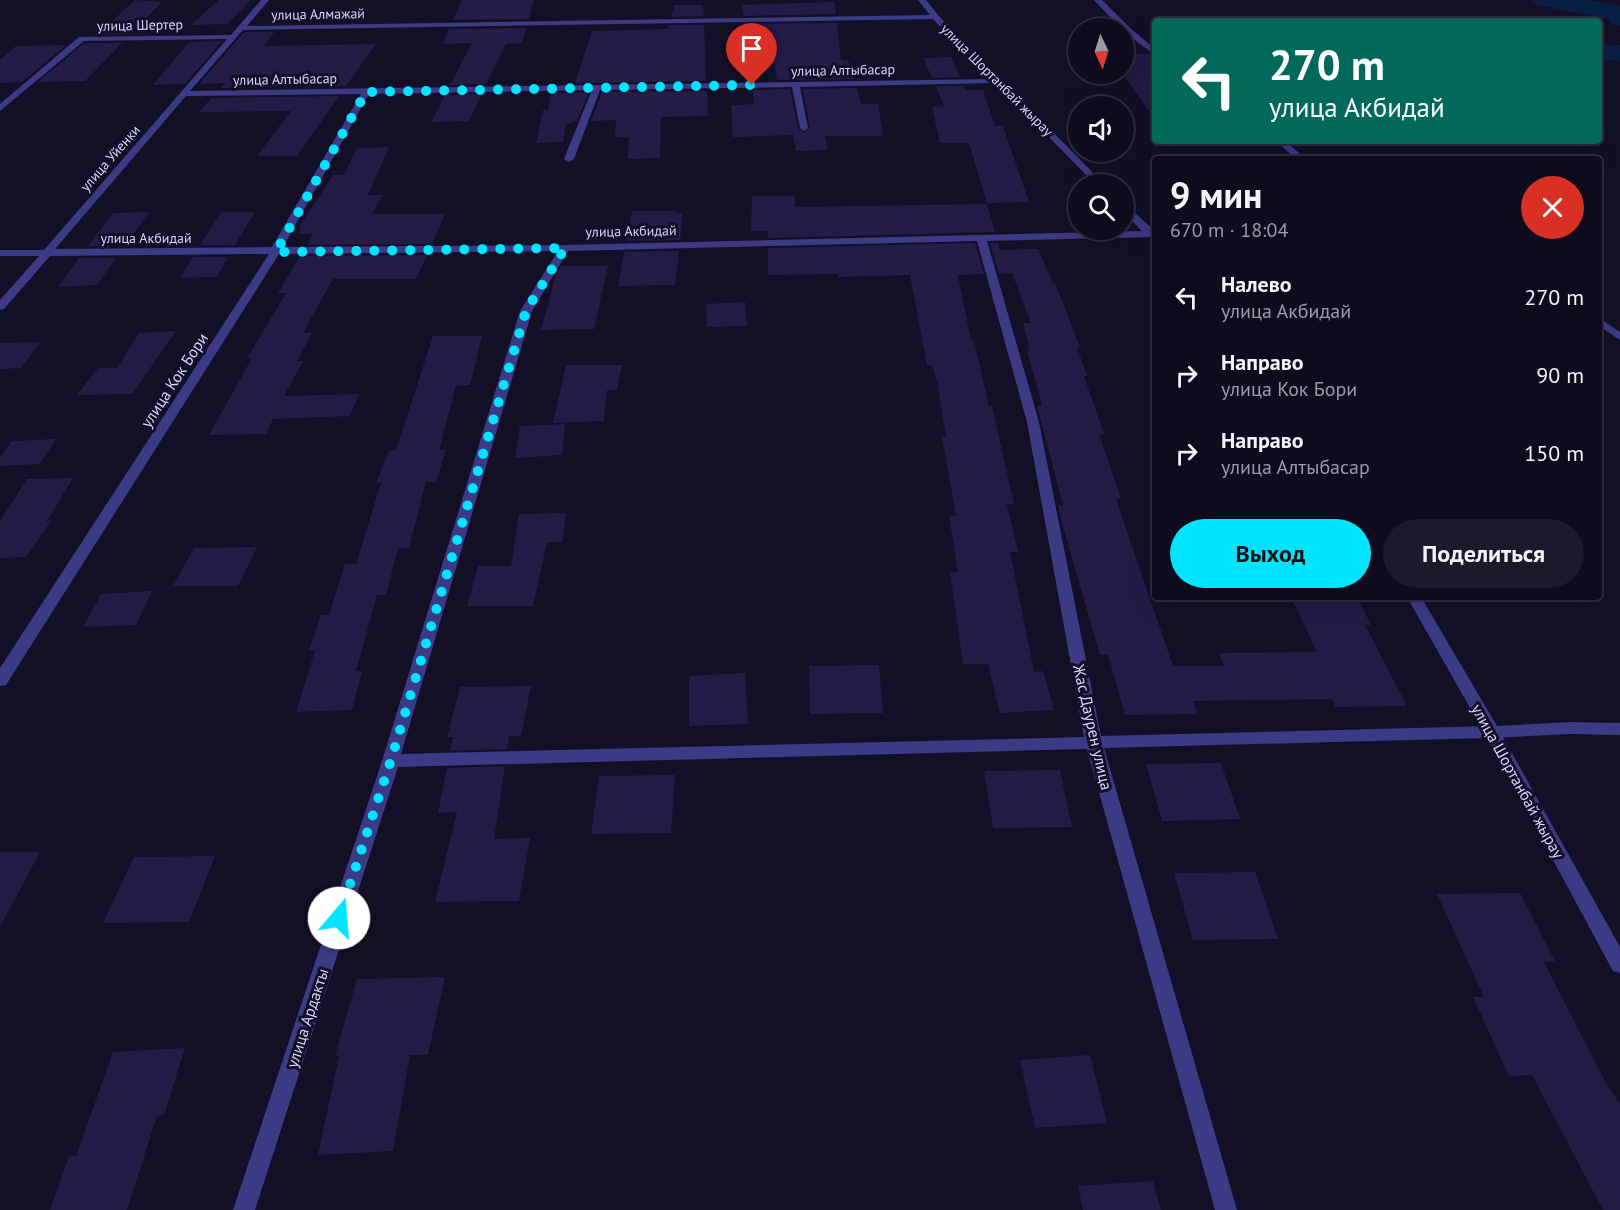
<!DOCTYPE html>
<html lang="ru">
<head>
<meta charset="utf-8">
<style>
	body { margin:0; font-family:"PT Sans",sans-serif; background:#1c1929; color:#f1f3f6; height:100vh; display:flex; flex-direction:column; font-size:22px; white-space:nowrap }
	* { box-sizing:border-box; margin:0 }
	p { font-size:20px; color:#9b9ba3 }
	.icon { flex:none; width:33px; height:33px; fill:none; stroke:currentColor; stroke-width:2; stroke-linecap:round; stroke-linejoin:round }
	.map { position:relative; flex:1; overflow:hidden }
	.panel { position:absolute; left:1152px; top:156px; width:450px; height:444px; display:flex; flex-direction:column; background:#0e0b1c; border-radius:6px; box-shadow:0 6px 24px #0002,0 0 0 2px #2e2b3b }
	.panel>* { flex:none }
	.hud { position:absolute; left:1152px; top:18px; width:450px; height:126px; border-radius:6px; box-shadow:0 6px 24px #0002,0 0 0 2px #2e2b3b; background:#00695c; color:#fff; overflow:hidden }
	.needle { width:39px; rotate:176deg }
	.buttons { position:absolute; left:1068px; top:18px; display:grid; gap:12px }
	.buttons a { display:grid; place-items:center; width:66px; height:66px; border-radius:50%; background:#0e0b1c; box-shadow:0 6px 24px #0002,0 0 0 2px #2e2b3b; font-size:30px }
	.pin { position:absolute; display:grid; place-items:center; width:51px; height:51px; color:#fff; margin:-62px -26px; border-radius:50% 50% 50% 0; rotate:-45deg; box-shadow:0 0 6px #0007 }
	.pin .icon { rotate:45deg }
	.me { position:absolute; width:66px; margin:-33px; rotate:18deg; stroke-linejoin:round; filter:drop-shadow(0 0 4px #0008) }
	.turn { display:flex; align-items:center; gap:21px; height:126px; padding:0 18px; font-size:27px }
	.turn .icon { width:78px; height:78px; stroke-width:2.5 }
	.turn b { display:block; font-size:42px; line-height:51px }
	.round { display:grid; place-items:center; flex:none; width:63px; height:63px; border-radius:32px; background:#1c1929 }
	.overview { display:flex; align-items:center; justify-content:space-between; height:102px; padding:0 18px }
	h1 { font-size:36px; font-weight:800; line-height:45px }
	.primary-button { display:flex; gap:12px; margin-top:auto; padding:12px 18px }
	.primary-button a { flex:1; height:69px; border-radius:36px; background:#00e5ff; color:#111; font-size:24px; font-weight:800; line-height:69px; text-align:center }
	.primary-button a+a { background:#1c1929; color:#f1f3f6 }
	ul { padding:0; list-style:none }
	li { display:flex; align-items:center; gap:18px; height:78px; padding:0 18px }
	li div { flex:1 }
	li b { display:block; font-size:22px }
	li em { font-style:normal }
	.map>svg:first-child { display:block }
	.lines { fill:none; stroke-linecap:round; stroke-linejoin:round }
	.river { fill:#0a1f44; fill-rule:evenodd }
	.building { fill:#241b47 }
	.minor { fill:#3d3a85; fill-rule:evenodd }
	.tertiary { fill:#3d3a85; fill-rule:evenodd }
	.route { stroke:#00e5ff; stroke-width:10; stroke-dasharray:0 18 }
	.labels { text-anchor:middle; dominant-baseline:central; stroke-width:6; stroke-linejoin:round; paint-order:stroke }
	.far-street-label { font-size:14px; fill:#d9d4ff; stroke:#130f26 }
	.street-label { font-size:16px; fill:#d9d4ff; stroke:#130f26 }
</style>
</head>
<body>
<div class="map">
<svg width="1620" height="1210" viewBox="0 0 1620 1210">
	<rect width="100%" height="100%" fill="#130f26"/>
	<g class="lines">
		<!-- river -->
		<path class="river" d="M1533,0H1587L1620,6V26L1611,24L1607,19L1537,5Z
			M1599,44L1620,45V61L1599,60Z"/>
	</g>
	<!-- building -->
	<path class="building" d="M135,0L162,2L131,34H98Z
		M219,0H251L227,24L191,25Z
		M462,0H534L529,19L453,20Z
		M834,2L836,14L744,16L742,5Z
		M674,5H703L704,16L671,17Z
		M837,23L841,60H848L854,79L777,80L770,37L746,38L745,24Z
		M668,25H704L706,81L575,83L592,31L667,29Z
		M526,28L522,43L506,44L486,84L450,85L472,43L443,44L449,29Z
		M244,32H274L264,46L376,44L346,86L220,88L225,83L199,84Z
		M222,41L185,84L153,85L189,42Z
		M89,43H122L85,81L38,82L83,44Z
		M66,45L22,82L0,83V60L16,46Z
		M1124,54H1149L1155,57V120L1124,75Z
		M951,57L960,77L932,78L923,58Z
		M936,86H964L966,90H983L995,126H1003L1029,202L987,203L969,143H940L932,107L944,106Z
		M857,88L861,104H878L883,136H825L828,150L796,151L793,135L733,137L731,105L754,104L753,90L790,89L798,128L804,133L810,128L803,89Z
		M707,91L708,116L661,117L660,158L628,159L629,137H615L616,120L591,121L602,92Z
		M589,92L577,121L566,124L563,142L536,143L543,110H548L551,93Z
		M482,94L469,121L431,122L445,95Z
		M339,96L297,156H257L291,111L199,112L211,98Z
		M389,147L368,195H383L372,214H445L432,244L307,245L313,234H298L301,229H298L333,175H344L357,148Z
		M752,196H795V207L987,204L995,232L768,238V231H751Z
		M632,211H676L675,214L683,213L680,240L626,241Z
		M149,212L125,246H88L113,213Z
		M221,212H255L235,245H200Z
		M975,243L984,274L958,275L971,340H974L989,406H992L1014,504H1007L1018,552H1010L1034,672L1043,671L1054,710L1000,713L988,664H963L950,572H958L949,516H956L942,437H946L938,386L932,365H927L910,275L838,277V274L768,275V248Z
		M990,243H998L1000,250L1038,249L1053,283H1055L1080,347H1077L1087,376H1084L1104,434H1099L1121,499H1116L1173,666H1224L1219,653L1317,652L1291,597H1357L1371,625H1365L1407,706L1335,707L1332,699L1193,701L1197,714L1125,715L1108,655H1100L1060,516L1058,505H1063L1037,406L1042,405L1027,351H1030L1023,323H1031L1012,273L999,274Z
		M679,251L675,285L618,286L624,252Z
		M427,255L416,279H333L303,333H312L297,361H303L284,396L359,394L350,416L273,419L266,434L209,435L252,358H247L286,293H278L300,256Z
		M193,257H228L217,277L180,278Z
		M79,258H116L97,285L58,287Z
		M561,266H608L594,329L541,330L555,278Z
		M745,302L747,326L707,327L706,304Z
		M176,331L132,394L77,395L98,368H117L139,333Z
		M433,336H482L470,385L456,386L439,450H446L436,482H426L409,548L398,549L386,595H377L356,671H362L352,710L296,712L315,650H309L321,615H329L345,564H356L381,483H376L389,451L396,450Z
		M40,342L21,368L0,369V343Z
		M566,365H622L617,390H607L604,421L553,423Z
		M565,424L562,455L515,458L520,426Z
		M56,439L40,464L0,466V458L12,441Z
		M73,478L47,521H51L26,557L0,558V521L27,479Z
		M566,513L562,542H547L533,606H467L478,566H511L519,514Z
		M257,547L238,586H173L194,548Z
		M152,591L136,625L83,627L101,594Z
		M879,665L883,713L810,714L809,666Z
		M745,673L748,724L689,726V676Z
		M531,686L521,736H509L507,749L450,751L453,737H447L460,687Z
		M1221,763L1240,819L1162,821L1146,764Z
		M505,766L494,839L530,838L519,901L435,902L457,812L438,813L447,768Z
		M1060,770L1072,827L993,828L984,771Z
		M675,775L671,833L591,834L599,776Z
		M0,852H40L0,927Z
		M215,856L189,922L103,923L134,857Z
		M1255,872L1278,939L1193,940L1174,873Z
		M1520,893L1555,961L1544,962L1607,1085L1620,1104V1210H1603L1532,1075L1509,1076L1473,997H1484L1437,894Z
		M445,977L428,1055H410L393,1151L318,1155L339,1056H335L357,979Z
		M185,1048L164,1115L157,1116L127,1210H50L69,1156H76L113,1052Z
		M1090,1055L1107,1123L1035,1128L1020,1060Z
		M1153,1181L1161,1210H1083L1078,1186Z"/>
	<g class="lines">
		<!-- minor -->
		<path class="minor" d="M261,0H269L247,26L930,15L918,0H926L938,15L1104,184H1095L996,83L800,87L808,128L804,131L800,128L792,87L600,90L574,159L569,162L564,159L592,90L369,94L283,247L565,245L1142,231L1124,213V205L1127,206L1155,231V237L987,241L1039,422L1101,736L1492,726L1498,728L1620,947V973L1613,971L1487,738L1104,748L1237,1210H1215L1087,749L398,767L255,1210H233L382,761L520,311L558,251L279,254L6,685L0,686V668L269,254L50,256L4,309L0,310V300L39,256H0V250H44L227,39L84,41L0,111V104L79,37L231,35ZM933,19L991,79L190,91L243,30ZM361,94L272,247L55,249L186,96ZM977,241L1027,422L1084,737L401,754L532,311L568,251Z
			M1599,318L1620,332V340L1599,326Z"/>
		<!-- tertiary -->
		<path class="tertiary" d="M1094,0H1102L1130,28L1155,49V55L1124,32Z
			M1276,141H1285L1306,159H1296Z
			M1407,597H1421L1497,726L1569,722L1620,723V735L1569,734L1492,738L1486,736Z"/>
	</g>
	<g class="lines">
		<!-- route -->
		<path class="route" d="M339,918L391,760L526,311L565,248L276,252L366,92L752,85"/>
	</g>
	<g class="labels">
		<!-- far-street labels -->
		<g class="far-street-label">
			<text transform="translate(318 14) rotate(-1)">улица Алмажай</text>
			<text transform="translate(140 25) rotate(-1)">улица Шертер</text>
			<text transform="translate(843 70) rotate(-1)">улица Алтыбасар</text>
			<text transform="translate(285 79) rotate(-1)">улица Алтыбасар</text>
			<text transform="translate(997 80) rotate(45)">улица Шортанбай жырау</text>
			<text transform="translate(110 158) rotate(-49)">улица Уйенки</text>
			<text transform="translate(631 231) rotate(-1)">улица Акбидай</text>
			<text x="146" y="238">улица Акбидай</text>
		</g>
		<!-- street labels -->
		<g class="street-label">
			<text transform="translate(174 380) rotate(-57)">улица Кок Бори</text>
			<text transform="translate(1093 727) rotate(77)">Жас Даурен улица</text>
			<text transform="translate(1518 781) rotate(61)">улица Шортанбай жырау</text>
			<text transform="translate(307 1018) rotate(-72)">улица Ардакты</text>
		</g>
	</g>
</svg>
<div class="buttons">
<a><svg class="needle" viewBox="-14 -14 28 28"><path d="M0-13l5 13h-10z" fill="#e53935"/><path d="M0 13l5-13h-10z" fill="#9b9ba3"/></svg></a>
<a><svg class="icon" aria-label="sound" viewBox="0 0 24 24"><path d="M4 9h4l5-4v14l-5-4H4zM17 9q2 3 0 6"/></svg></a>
<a><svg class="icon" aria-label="search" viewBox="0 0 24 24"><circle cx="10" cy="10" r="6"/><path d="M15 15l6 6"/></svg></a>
</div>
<div class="pin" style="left:752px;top:85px;background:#d93025"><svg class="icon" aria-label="arrive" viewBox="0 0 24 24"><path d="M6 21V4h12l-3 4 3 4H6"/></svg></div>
<svg class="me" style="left:339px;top:918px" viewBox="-20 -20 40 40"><circle r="19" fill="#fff"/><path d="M0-13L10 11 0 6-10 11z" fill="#00e5ff"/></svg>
<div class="hud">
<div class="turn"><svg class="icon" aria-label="left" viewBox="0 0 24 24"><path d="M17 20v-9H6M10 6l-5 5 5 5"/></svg><div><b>270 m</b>улица Акбидай</div></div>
</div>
<section class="panel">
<div class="overview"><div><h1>9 мин</h1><p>670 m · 18:04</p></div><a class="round" style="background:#d93025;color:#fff"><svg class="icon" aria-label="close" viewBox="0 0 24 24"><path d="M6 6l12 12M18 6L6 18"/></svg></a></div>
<ul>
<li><svg class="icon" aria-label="left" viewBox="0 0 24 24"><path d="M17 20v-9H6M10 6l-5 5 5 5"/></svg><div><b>Налево</b><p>улица Акбидай</p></div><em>270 m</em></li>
<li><svg class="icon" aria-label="right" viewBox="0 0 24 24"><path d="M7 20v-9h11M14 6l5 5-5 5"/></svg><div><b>Направо</b><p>улица Кок Бори</p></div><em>90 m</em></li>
<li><svg class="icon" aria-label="right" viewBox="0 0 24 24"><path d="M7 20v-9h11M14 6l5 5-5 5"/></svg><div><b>Направо</b><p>улица Алтыбасар</p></div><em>150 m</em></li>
</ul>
<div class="primary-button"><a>Выход</a><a>Поделиться</a></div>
</section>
</div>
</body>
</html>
